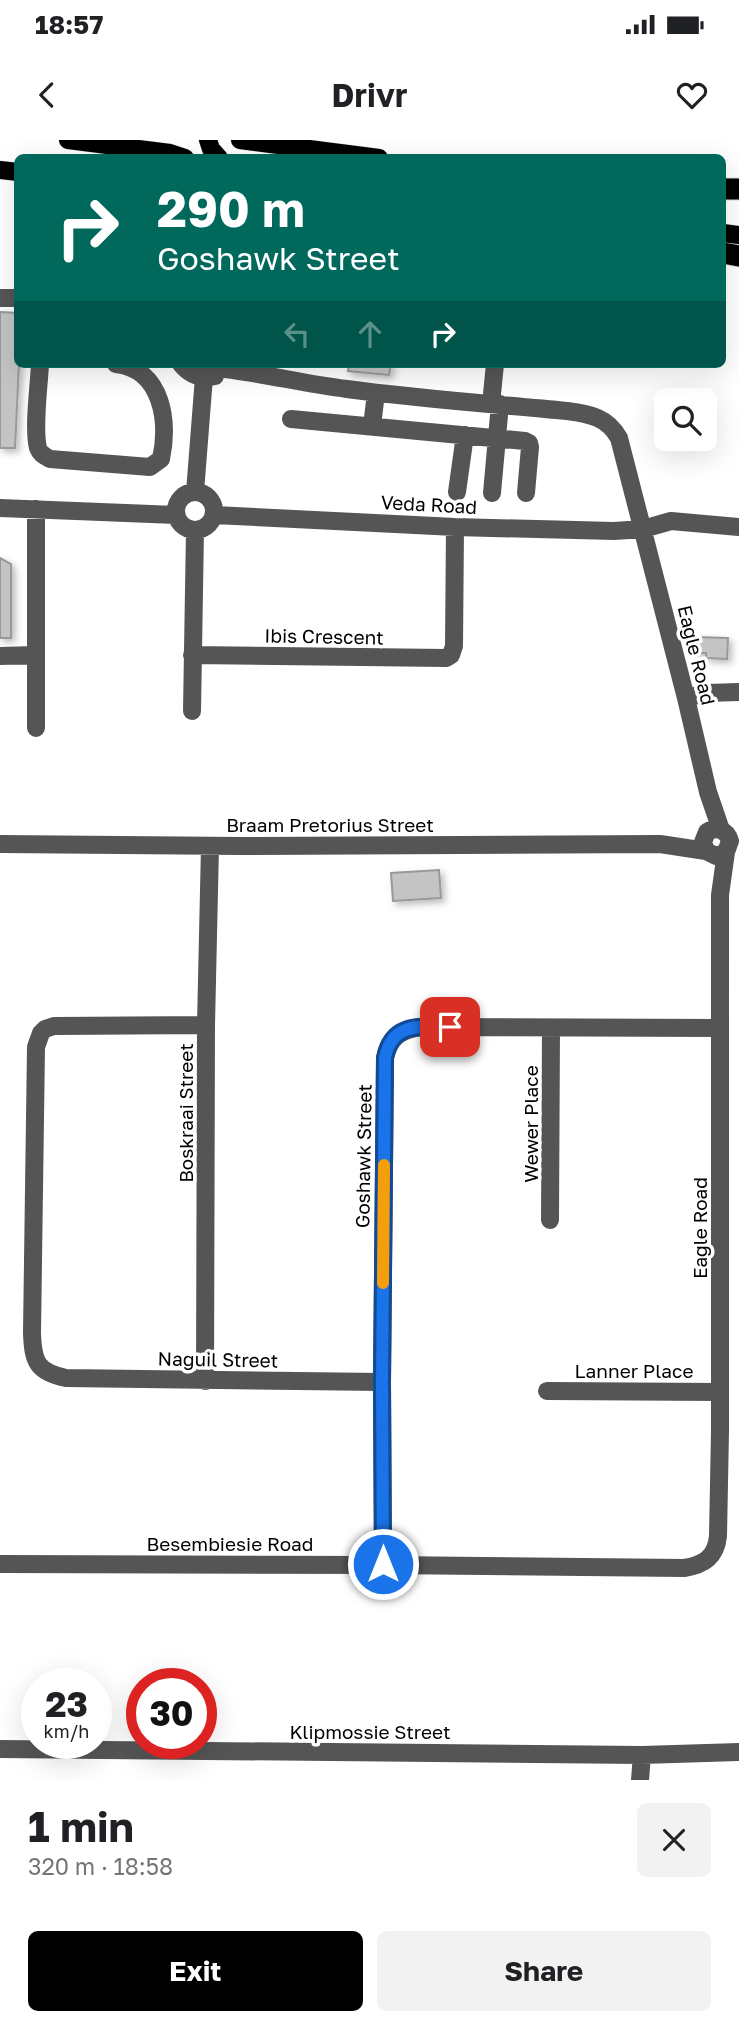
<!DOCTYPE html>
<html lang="en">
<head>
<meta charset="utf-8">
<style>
	body { margin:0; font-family:"Golos Text",sans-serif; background:#f2f2f2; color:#202124; height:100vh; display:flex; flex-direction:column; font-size:26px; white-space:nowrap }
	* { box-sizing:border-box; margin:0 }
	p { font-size:23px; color:#757577 }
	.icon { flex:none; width:38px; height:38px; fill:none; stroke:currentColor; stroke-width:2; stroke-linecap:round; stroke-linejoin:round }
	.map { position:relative; height:1640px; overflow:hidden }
	.sheet { display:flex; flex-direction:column; background:#fff; flex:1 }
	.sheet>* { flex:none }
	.guide { position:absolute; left:14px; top:14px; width:712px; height:214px; border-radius:10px; box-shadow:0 7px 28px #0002; background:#00695c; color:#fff; overflow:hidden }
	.buttons { position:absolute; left:654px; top:248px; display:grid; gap:14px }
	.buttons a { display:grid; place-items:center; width:63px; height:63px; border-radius:10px; background:#fff; box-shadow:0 7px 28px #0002; font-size:35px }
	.speed { position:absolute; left:21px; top:1528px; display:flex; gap:14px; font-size:35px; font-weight:700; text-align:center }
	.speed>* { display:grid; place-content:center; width:91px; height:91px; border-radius:50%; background:#fff; box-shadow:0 7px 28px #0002; line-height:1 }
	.speed small { font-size:18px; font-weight:400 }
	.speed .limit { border:10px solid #d22; background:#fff; color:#111 }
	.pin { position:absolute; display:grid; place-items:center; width:60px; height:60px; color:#fff; margin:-30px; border-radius:14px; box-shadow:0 4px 10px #0006 }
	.me { position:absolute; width:77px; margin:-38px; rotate:0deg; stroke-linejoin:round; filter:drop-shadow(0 0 5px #0008) }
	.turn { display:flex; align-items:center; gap:24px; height:147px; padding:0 28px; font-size:32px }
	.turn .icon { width:91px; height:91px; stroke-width:2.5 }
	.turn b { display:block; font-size:49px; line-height:60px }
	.lanes { display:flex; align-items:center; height:66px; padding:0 28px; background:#0003; justify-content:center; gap:35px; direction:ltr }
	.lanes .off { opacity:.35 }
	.round { display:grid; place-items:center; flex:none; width:74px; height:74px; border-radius:10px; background:#f2f2f2 }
	.summary { display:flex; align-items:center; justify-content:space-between; height:119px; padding:0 28px }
	h1 { font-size:42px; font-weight:700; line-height:52px }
	.cta { display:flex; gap:14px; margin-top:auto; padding:14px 28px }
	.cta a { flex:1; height:80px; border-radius:10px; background:#000; color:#fff; font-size:28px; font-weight:700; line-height:80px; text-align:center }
	.cta a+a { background:#f2f2f2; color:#202124 }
	.status { display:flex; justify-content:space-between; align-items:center; height:49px; padding:0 35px; background:#fff; direction:ltr }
	.status svg { height:19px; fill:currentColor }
	header { display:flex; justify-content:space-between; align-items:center; height:91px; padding:0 28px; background:#fff; font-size:32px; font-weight:700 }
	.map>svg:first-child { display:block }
	.building { fill:#c4c4c4; stroke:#999; stroke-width:2; filter:url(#shadow) }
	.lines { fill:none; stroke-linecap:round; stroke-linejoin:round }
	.major-casing { stroke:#dbdbdb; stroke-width:19 }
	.highway-casing { stroke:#dbdbdb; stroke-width:23 }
	.minor { stroke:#555; stroke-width:18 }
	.major { stroke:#000; stroke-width:18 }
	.highway { stroke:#000; stroke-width:21 }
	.route-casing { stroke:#114b97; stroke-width:18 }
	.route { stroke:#1a73e8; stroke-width:12 }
	.slow { stroke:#f59e0b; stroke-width:12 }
	.labels { text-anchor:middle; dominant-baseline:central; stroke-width:7; stroke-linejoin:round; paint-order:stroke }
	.street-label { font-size:19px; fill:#000; stroke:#fff }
</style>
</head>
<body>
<div class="status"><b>18:57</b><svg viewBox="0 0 49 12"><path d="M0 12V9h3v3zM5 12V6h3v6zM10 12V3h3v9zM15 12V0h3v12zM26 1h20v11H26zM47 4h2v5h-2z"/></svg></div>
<header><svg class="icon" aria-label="back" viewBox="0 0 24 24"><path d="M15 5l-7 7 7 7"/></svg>Drivr<svg class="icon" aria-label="heart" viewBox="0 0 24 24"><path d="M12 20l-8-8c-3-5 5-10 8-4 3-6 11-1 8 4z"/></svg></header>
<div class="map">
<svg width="739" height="1640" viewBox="0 0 739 1640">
	<defs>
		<filter id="shadow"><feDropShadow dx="3.5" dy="3.5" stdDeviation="3.5" flood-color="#0004"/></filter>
	</defs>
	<rect width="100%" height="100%" fill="#fff"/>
	<!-- building -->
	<path class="building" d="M0,172L18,173L19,224L15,308H0Z
		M349,224H391L389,235L348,231Z
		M0,418L11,424V498H0Z
		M695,497L728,498L727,519L706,518V513H694Z
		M439,730L441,758L393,761L391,733Z"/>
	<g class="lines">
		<!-- major casing -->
		<g class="major-casing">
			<path id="major" d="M68,0L170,13L185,18
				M208,0L211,9L219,18
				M240,0L379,18
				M0,30L18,32
				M723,93L739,95"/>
		</g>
		<!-- highway casing -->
		<g class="highway-casing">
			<path id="highway" d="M723,49H739
				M723,113L739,116"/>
		</g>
		<!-- minor -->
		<path class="minor" d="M0,158H18
			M40,224C39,246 33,288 38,308C40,314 45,316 50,319L150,327L161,319C169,283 163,229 116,224
			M181,224C190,235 201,239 215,236
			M225,229C266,234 306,244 347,249C420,259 494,264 567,271C590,274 607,277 619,298L686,558L708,652L721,690
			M491,264L495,224
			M291,279L525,301L529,303L530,307L526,353
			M372,286L376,253
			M176 371a19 19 0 1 1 38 0a19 19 0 1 1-38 0Z
			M195,352L204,237
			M457,352L465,295
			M492,353L500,264
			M0,368L176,375
			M36,369V588
			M214,375L455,387L614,391L643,389L671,381L739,387
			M192,515L446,518L451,515L454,506L455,387
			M0,516L36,515
			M686,558L707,553L739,552
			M192,571L195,390
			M0,704L241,706L660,704L706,711
			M206,885L54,886L45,889L41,893L36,907L32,1193C33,1222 37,1232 66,1238L382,1242
			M550,1080L551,888
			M205,1241L206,885L210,706
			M547,1251L720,1252
			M0,1424L383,1425L684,1428C704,1425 716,1417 718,1396L720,1291V755L726,712L730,701C727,690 717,686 707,692L703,702L706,711L716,716L726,712
			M383,1425L382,1242L385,918C389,898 400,890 420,887L720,888
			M0,1609L642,1615L739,1612
			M640,1640L642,1615"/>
		<!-- major -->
		<use href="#major" class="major"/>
		<!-- highway -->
		<use href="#highway" class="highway"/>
	</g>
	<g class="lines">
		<!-- route casing -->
		<g class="route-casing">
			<path id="route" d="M383,1424L382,1242L385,918C392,881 422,887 450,887"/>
		</g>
		<!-- route -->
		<use href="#route" class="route"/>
		<!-- slow -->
		<path class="slow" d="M383,1143L384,1025"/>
	</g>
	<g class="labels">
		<!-- street labels -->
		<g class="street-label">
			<text transform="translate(429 364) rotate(3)">Veda Road</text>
			<text transform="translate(324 496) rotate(1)">Ibis Crescent</text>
			<text transform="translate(697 515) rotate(76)">Eagle Road</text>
			<text x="330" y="684">Braam Pretorius Street</text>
			<text transform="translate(185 973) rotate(-90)">Boskraai Street</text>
			<text transform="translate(530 984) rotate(-90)">Wewer Place</text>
			<text transform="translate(363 1016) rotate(-89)">Goshawk Street</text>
			<text transform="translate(699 1088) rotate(-90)">Eagle Road</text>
			<text transform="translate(218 1219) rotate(1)">Naguil Street</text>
			<text x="634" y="1230">Lanner Place</text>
			<text x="230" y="1403">Besembiesie Road</text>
			<text x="370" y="1591">Klipmossie Street</text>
		</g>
	</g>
</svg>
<div class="buttons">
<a><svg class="icon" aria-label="search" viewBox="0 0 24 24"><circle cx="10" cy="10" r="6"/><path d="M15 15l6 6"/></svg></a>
</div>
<div class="speed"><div>23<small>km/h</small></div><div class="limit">30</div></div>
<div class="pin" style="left:450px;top:887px;background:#d93025"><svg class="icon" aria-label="arrive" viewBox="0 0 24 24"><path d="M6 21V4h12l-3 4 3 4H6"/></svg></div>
<svg class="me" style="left:383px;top:1424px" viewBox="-20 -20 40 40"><circle r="17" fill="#1a73e8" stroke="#fff" stroke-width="3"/><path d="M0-11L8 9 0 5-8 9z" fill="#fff"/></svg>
<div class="guide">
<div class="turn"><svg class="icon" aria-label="right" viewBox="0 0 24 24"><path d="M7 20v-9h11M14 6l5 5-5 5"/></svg><div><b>290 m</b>Goshawk Street</div></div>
<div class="lanes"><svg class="icon off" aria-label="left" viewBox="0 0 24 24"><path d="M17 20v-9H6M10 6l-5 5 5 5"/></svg><svg class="icon off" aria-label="ahead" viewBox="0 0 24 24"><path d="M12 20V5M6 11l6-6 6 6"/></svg><svg class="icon" aria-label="right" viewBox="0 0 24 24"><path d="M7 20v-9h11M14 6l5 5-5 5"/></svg></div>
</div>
</div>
<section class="sheet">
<div class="summary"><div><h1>1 min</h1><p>320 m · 18:58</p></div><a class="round"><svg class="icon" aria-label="close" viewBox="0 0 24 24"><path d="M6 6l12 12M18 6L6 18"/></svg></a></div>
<div class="cta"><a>Exit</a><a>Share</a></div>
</section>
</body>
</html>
